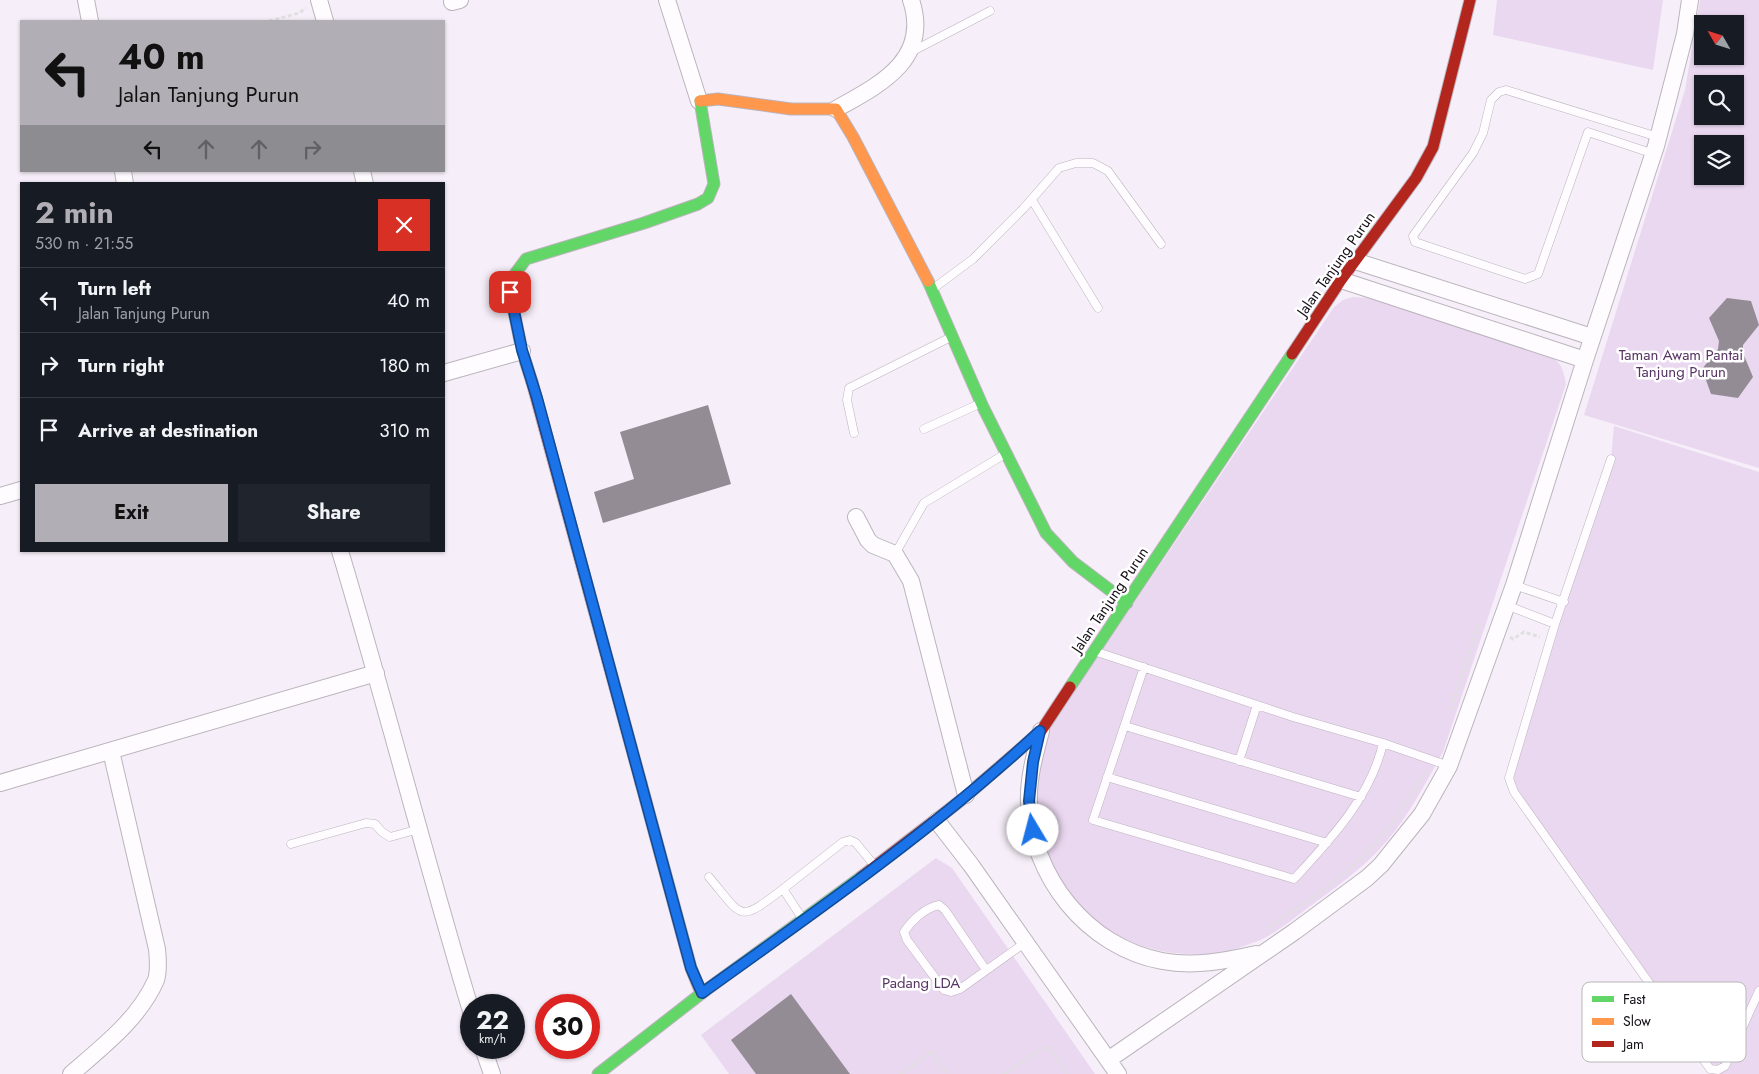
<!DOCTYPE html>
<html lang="en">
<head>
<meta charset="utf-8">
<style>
	body { margin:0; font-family:Jost,sans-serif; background:#20242c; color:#f1f3f6; height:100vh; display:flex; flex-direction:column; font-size:19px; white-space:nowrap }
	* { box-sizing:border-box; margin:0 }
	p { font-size:16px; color:#9ea1a6 }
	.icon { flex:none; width:28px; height:28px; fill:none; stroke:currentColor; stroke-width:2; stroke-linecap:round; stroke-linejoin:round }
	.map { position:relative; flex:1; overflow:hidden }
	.side { position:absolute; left:20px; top:182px; width:425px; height:370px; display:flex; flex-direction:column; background:#171b24; border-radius:0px; box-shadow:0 1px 4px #0004 }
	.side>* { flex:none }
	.top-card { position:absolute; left:20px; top:20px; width:425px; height:152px; border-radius:0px; box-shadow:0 1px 4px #0004; background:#b1afb5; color:#111; overflow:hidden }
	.needle { width:32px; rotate:309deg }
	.tools { position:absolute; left:1694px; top:15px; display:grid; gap:10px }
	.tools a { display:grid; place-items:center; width:50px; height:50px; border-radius:0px; background:#171b24; box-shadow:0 1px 4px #0004; font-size:25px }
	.speed { position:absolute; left:460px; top:994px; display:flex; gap:10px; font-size:25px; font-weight:700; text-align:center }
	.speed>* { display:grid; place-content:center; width:65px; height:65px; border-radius:50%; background:#171b24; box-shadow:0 1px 4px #0004; line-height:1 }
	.speed small { font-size:12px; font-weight:400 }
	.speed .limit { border:8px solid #d22; background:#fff; color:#111 }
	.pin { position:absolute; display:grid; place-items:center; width:42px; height:42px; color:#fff; margin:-21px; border-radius:10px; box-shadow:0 2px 8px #0006 }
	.me { position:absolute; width:55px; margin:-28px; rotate:352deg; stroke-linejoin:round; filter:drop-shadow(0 0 4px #0008) }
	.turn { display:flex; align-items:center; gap:18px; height:105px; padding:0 15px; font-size:22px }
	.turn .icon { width:65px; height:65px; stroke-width:2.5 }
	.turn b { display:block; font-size:35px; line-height:42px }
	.lanes { display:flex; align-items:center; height:48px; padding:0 15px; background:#0003; justify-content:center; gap:25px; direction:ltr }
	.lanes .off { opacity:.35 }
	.round { display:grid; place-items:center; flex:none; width:52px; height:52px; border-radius:0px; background:#20242c }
	.head { display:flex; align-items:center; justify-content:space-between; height:85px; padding:0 15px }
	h1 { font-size:30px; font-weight:700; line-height:38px; color:#b1afb5 }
	.action { display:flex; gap:10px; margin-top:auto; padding:10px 15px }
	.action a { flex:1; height:58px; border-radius:0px; background:#b1afb5; color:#111; font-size:20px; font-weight:700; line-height:58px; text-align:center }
	.action a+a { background:#20242c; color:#f1f3f6 }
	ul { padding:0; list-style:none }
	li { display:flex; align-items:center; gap:15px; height:65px; padding:0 15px; border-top:1px solid #363941 }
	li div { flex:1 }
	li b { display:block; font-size:19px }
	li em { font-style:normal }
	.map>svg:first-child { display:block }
	.green { fill:#ead8f0; fill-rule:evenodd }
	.building { fill:#938c95 }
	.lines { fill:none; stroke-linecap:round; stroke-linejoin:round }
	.lane-casing { stroke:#bbb4bd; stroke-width:9 }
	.street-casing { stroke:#bbb4bd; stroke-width:18 }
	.fast-casing { stroke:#bbb4bd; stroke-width:13 }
	.slow-casing { stroke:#bbb4bd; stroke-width:13 }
	.jam-casing { stroke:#bbb4bd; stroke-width:13 }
	.path { stroke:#e2dfe2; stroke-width:3; stroke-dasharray:4 2.5; stroke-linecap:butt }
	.lane { stroke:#fefcfe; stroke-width:8 }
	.street { stroke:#fefcfe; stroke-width:16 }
	.fast { stroke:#63d668; stroke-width:11 }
	.slow { stroke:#ff974d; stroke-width:11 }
	.jam { stroke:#b3261e; stroke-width:11 }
	.route-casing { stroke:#114b97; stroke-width:12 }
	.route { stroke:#1a73e8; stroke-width:9 }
	.labels { text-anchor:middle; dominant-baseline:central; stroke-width:5; stroke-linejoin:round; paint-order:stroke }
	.street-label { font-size:15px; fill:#140e16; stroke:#fff }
	.park-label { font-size:15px; fill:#583564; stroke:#fff }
	.key { fill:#fff; stroke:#b8b7b9; stroke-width:1 }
	.key-label { font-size:14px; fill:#140e16 }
</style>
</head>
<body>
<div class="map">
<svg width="1759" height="1074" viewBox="0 0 1759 1074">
	<rect width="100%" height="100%" fill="#f6eef8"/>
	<!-- green -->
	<path class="green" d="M1497,0H1663L1653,70L1493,35Z
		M1700,0H1759V468L1584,415L1685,90ZM1702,24H1735V56H1702ZM1702,84H1735V116H1702ZM1702,144H1735V176H1702Z
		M1353,297L1382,299L1547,353C1561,362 1563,368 1566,384L1443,752C1426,782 1410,814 1387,841C1365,867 1336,887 1309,907C1293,919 1274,935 1255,942C1244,946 1231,951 1219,953C1212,955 1204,954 1196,954C1110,956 1039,889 1035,803C1034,778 1040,755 1047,732L1334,307L1343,300Z
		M1614,426L1759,472V1074H1714L1710,1069L1514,792L1513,762L1611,459Z
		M936,858L952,868L1095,1074H729L701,1035Z"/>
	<!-- building -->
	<path class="building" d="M1727,298L1751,301L1759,325L1743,345V353L1753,377L1738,398L1711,394L1702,369L1718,349L1719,341L1709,318Z
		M708,405L731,484L603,523L594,492L634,479L620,432Z
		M791,994L850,1074H756L731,1040Z"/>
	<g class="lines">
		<!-- lane casing -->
		<g class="lane-casing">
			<path id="lane" d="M911,52L990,11
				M1654,154L1588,132L1538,274L1525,279L1415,242L1413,236L1473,153L1483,133L1491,100L1499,92L1506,90L1658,137
				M1032,200L1098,308
				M934,288L973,259L1023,209L1059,168L1076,163H1093L1108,171L1161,244
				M924,429L979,404
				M854,433L847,400L849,388L951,337
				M1611,459L1555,624L1509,778L1514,792L1710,1069L1718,1070L1725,1066L1759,991
				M895,554L924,503L1005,454
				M1514,585L1564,602
				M1506,605L1555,624
				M1097,652L1293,717L1383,743L1449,766
				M1144,667L1093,820L1294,879C1330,840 1371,797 1383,743
				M1125,726L1361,797
				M1239,761L1257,705
				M1107,777L1327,843
				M291,844L366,823L375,824L382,832L390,837L419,829
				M709,877C744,919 738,923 783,889
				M802,918L783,889L843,842L850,840L856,843L874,865
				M986,970L945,910L939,905C925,908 912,920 904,932L907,940L944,990L951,992L960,989L1026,942"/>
		</g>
		<!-- street casing -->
		<g class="street-casing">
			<path id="street" d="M86,0L90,21
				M319,0L325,21
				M667,0L699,101
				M452,2L460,0
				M836,109C879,85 931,60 911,0
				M123,171L125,184
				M362,171L365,184
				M1355,261L1592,337
				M1341,280L1585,360
				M444,373L522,351
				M0,496L21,490
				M856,517L868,540L873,545L895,554L911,581L966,795
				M340,551C386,704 425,858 471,1011
				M1041,731C1035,754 1028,778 1029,802C1031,876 1087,947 1162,961C1194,967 1225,961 1256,954
				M0,783L376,673
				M937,821L971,865L1118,1074
				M483,1048L492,1074
				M1108,1060L1294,932L1367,878L1381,865L1422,814L1449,766L1514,585L1585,360L1656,146L1685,34L1690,0
				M71,1074C102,1047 139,1019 156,980C159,971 158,959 157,949L111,751"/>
		</g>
		<!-- fast casing -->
		<g class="fast-casing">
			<path id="fast" d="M928,281L983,407L1046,533L1073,562L1127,603
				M532,382L522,351L510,292L512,278L526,259L644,223L698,204L708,198L714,184L700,101
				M1070,687L1292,354
				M598,1074L702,993L861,877"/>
		</g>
		<!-- slow casing -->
		<g class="slow-casing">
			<path id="slow" d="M700,101L718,99L791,109H836L853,137L928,281
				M641,783L691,968L701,993"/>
		</g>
		<!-- jam casing -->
		<g class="jam-casing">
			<path id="jam" d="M1292,354L1341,280L1416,178L1433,147L1470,0
				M532,382L641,783
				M861,877L960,801L1041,731L1070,687"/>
		</g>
		<!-- path -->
		<path class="path" d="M269,21L299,13L306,8
			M1510,637L1513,639L1524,632L1540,637
			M1451,709L1478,626L1482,628
			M1268,928C1302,904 1343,879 1371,848C1393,825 1410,797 1426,770
			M901,1074L931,1051L947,1074
			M1004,1074L1047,1046L1067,1074"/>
		<!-- lane -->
		<use href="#lane" class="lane"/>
		<!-- street -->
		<use href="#street" class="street"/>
		<!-- fast -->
		<use href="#fast" class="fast"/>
		<!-- slow -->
		<use href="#slow" class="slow"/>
		<!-- jam -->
		<use href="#jam" class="jam"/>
	</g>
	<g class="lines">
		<!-- route casing -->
		<g class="route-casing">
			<path id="route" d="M510,292L522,350L537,398L691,968L702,993C818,910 936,828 1040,731L1033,762L1029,801L1033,830"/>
		</g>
		<!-- route -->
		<use href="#route" class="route"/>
	</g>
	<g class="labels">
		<!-- street labels -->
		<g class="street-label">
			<text transform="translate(1336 264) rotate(-55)">Jalan Tanjung Purun</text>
			<text transform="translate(1110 600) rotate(-56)">Jalan Tanjung Purun</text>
		</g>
		<!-- park labels -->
		<g class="park-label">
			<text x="1681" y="355">Taman Awam Pantai<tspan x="1681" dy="17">Tanjung Purun</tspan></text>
			<text x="921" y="983">Padang LDA</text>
		</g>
	</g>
	<!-- legend -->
	<rect x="1582" y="982" width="164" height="80" rx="8" class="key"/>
	<rect x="1592" y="996" width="22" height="6" fill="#63d668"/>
	<rect x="1592" y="1018" width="22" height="7" fill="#ff974d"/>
	<rect x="1592" y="1041" width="22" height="6" fill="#b3261e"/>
	<g class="key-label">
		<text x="1623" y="1004">Fast</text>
		<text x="1623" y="1026">Slow</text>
		<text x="1623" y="1049">Jam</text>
	</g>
</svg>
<div class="tools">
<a><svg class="needle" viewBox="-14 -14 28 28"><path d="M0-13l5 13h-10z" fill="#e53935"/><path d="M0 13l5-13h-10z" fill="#9ea1a6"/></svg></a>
<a><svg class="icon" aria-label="search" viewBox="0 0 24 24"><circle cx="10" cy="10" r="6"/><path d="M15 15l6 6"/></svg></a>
<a><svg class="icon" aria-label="layers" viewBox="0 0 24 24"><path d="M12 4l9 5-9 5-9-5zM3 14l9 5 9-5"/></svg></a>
</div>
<div class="speed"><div>22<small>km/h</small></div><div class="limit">30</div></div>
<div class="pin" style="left:510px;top:292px;background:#d93025"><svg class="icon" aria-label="arrive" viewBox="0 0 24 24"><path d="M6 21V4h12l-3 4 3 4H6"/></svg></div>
<svg class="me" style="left:1033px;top:830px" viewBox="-20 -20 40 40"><circle r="19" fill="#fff"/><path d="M0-13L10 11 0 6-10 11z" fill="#1a73e8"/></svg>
<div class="top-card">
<div class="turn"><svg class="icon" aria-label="left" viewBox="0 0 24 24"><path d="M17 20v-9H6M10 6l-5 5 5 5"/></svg><div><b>40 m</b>Jalan Tanjung Purun</div></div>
<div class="lanes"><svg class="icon" aria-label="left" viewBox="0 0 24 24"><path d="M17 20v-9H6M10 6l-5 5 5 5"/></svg><svg class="icon off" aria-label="ahead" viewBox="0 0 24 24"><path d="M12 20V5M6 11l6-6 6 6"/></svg><svg class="icon off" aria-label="ahead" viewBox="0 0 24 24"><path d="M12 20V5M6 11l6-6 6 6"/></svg><svg class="icon off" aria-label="right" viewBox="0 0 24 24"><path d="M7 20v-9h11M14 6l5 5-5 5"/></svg></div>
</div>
<section class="side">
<div class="head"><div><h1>2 min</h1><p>530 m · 21:55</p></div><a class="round" style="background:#d93025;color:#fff"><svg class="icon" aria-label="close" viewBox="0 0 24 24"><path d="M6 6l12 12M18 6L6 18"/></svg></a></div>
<ul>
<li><svg class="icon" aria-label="left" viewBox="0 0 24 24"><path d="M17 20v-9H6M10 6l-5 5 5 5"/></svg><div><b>Turn left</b><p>Jalan Tanjung Purun</p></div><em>40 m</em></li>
<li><svg class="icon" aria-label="right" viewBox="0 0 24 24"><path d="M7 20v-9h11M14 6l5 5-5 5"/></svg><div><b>Turn right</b></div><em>180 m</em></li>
<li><svg class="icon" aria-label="arrive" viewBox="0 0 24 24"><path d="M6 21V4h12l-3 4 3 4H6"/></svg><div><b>Arrive at destination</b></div><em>310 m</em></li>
</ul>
<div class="action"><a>Exit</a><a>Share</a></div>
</section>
</div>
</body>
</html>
